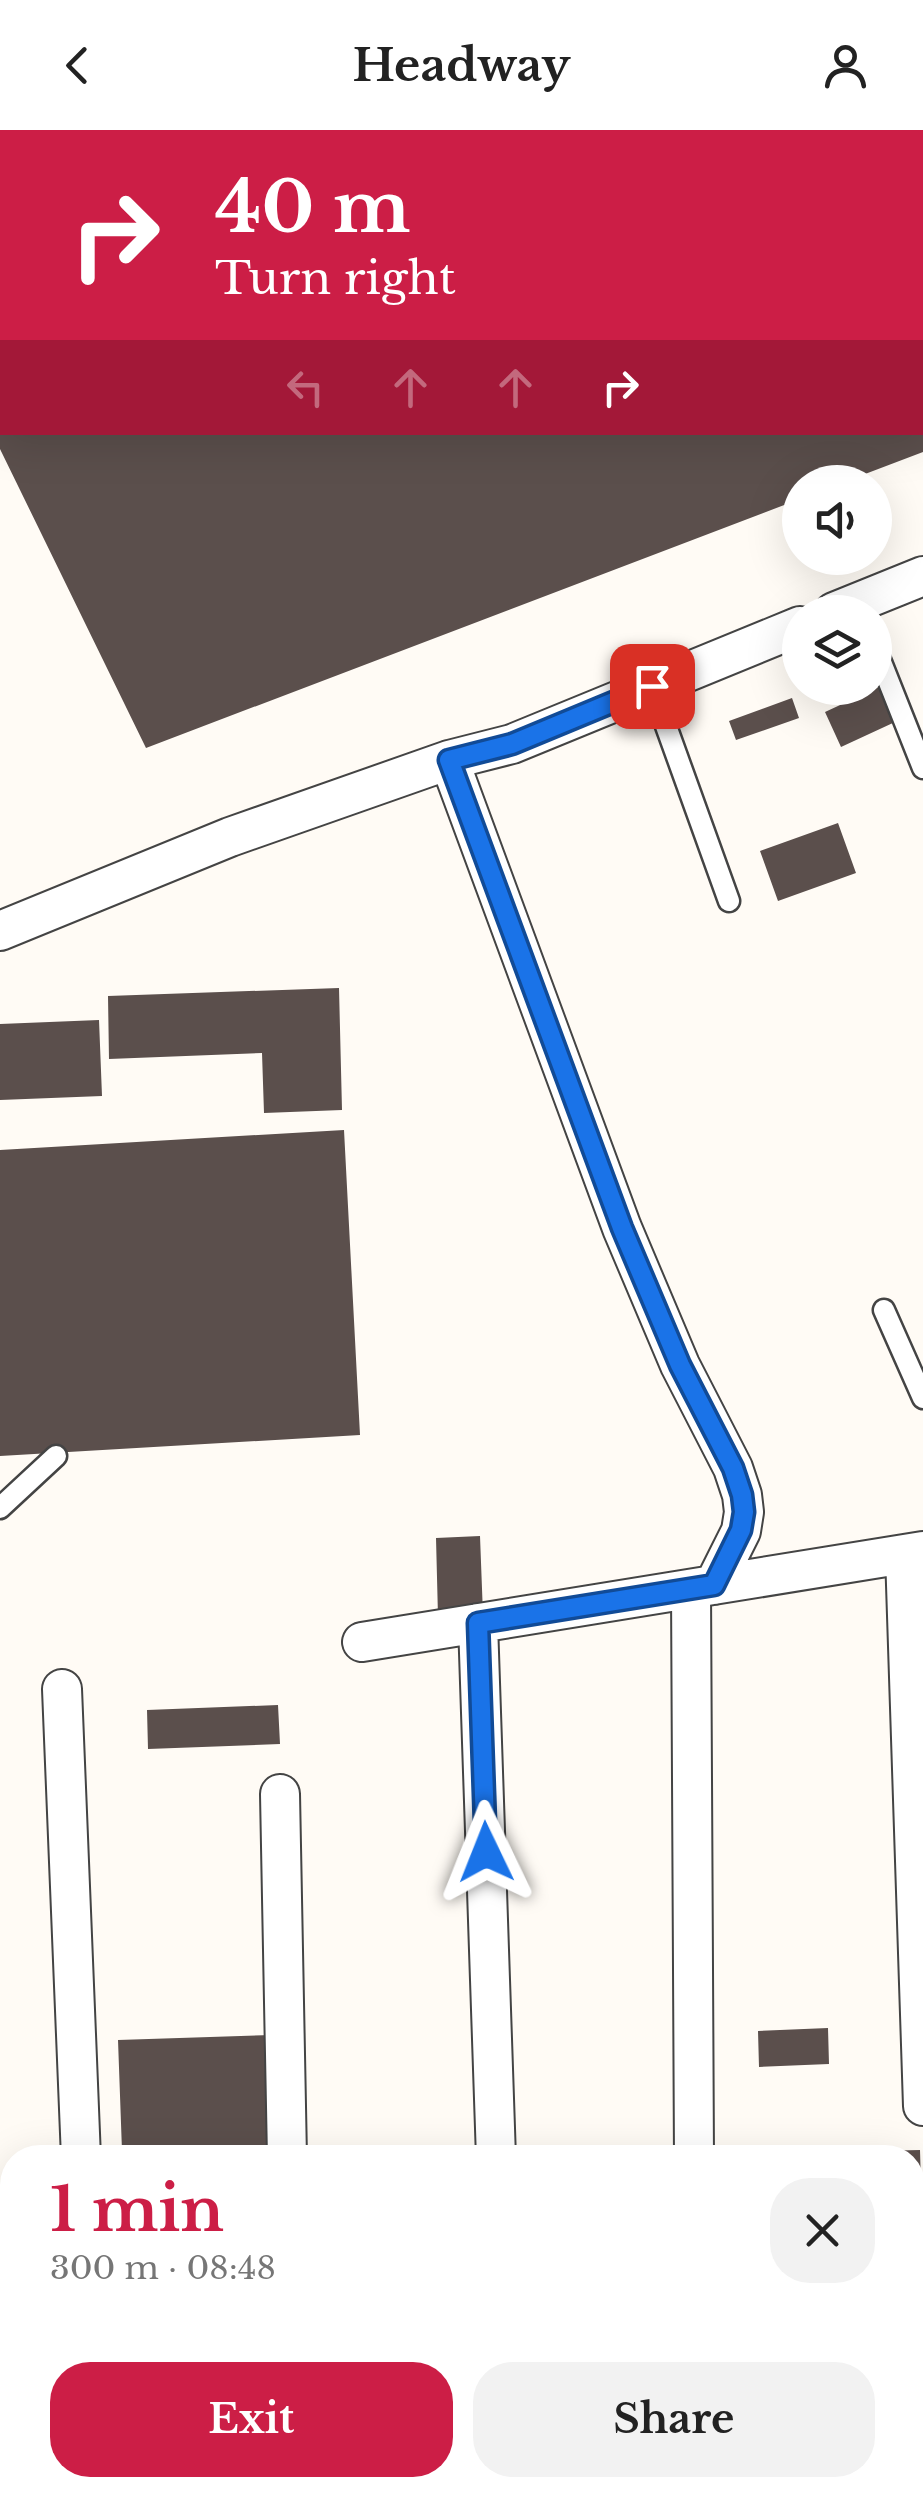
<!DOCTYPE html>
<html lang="en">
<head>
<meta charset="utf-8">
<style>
	body { margin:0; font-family:"Libre Baskerville",serif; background:#f2f2f2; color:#222; height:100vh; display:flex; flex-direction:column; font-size:38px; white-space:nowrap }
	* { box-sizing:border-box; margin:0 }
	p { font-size:32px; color:#767676 }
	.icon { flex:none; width:55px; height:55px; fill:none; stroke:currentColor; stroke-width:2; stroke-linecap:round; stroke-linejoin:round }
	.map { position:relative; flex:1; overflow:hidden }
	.drawer { position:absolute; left:0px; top:2015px; width:925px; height:352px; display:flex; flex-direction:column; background:#fff; border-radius:40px 40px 0 0; box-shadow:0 10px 40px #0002 }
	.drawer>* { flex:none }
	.banner { position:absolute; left:0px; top:0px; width:925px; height:305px; box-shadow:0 10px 40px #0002; background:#cc1e46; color:#fff; overflow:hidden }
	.controls { position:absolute; left:782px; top:335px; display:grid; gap:20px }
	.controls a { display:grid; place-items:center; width:110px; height:110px; border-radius:50%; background:#fff; box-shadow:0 10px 40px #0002; font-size:50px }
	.pin { position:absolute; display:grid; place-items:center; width:85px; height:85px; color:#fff; margin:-42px; border-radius:20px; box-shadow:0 5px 15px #0006 }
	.me { position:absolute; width:110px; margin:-55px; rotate:358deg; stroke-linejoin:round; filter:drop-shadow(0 0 8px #0008) }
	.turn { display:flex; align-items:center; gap:35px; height:210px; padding:0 50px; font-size:45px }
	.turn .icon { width:130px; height:130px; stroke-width:2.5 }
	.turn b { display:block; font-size:70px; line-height:85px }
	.lanes { display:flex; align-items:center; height:95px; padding:0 50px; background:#0003; justify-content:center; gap:50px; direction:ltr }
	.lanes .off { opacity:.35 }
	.round { display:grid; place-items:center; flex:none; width:105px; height:105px; border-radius:40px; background:#f2f2f2 }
	.head { display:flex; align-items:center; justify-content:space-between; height:170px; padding:0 50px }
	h1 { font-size:60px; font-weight:800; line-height:75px; color:#cc1e46 }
	.button { display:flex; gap:20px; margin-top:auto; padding:20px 50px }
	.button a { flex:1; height:115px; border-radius:40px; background:#cc1e46; color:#fff; font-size:40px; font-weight:800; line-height:115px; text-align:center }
	.button a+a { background:#f2f2f2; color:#222 }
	header { display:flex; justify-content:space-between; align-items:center; height:130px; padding:0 50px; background:#fff; font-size:45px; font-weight:800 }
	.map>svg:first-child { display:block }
	.building { fill:#5b4f4c }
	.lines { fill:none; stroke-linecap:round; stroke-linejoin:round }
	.lane-casing { stroke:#444; stroke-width:25 }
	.street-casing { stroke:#444; stroke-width:42 }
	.lane { stroke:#fff; stroke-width:20 }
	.street { stroke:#fff; stroke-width:38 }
	.route-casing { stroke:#114b97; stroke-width:25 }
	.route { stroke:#1a73e8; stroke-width:18 }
</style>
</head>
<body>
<header><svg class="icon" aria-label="back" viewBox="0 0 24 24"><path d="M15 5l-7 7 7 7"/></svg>Headway<svg class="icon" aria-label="person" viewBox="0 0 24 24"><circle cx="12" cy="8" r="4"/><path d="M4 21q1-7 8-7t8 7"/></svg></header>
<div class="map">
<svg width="923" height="2367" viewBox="0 0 923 2367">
	<rect width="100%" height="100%" fill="#fffbf5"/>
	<!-- building -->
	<path class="building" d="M0,302H923V322L844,352H800V369L146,618L0,319Z
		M879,557L895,592L841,617L825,582Z
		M792,568L799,588L736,610L729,591Z
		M838,693L856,743L778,771L760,721Z
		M339,858L342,980L264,983L262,923L109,929L108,866Z
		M99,890L102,966L0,970V894Z
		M344,1000L360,1305L0,1326V1020Z
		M480,1406L483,1485L438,1487L436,1408Z
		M278,1575L280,1614L148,1619L147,1580Z
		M828,1898L829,1934L759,1937L758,1901Z
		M272,1905L275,2015L122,2021L118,1910Z
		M920,2020L922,2087L912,2088V2028H832V2022Z
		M12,2251V2321H0V2252Z
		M351,2355H491L492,2367H352Z"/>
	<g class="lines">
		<!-- lane casing -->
		<g class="lane-casing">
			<path id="lane" d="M875,517L923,638
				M652,557L729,771
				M884,1180L923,1268
				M0,1378L56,1326"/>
		</g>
		<!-- street casing -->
		<g class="street-casing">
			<path id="street" d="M834,482L923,446
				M449,630L622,1098L680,1235L733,1338L742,1365L744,1382L741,1401L714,1455
				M0,801L230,707L449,630L512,614L800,496
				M905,1424L923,1976
				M691,1459L694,2028
				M478,1493L496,2028
				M362,1512L923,1421
				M62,1559L81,2028
				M280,1664L287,2028
				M912,2192H923
				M0,2224L12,2223
				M97,2355V2367
				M294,2355L295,2367
				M508,2355L509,2367"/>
		</g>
		<!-- lane -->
		<use href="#lane" class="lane"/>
		<!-- street -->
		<use href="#street" class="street"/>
	</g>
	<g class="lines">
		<!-- route casing -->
		<g class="route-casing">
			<path id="route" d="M486,1722L478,1493L714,1455L741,1400L744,1382L742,1365L733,1338L680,1235L622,1098L449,630L512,614L652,556"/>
		</g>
		<!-- route -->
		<use href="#route" class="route"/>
	</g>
</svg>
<div class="controls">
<a><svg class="icon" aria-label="sound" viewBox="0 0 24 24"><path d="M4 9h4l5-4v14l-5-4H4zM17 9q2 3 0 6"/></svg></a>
<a><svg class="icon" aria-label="layers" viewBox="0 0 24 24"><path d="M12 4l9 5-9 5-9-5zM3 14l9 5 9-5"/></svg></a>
</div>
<div class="pin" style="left:652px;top:556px;background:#d93025"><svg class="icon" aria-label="arrive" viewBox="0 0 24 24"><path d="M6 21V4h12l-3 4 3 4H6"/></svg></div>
<svg class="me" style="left:486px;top:1722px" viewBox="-20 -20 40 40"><path d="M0-17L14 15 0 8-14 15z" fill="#1a73e8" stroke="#fff" stroke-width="4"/></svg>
<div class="banner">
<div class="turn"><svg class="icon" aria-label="right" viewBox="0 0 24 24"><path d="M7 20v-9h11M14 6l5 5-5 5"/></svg><div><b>40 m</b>Turn right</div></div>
<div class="lanes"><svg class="icon off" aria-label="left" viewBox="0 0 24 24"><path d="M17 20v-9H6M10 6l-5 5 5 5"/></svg><svg class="icon off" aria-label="ahead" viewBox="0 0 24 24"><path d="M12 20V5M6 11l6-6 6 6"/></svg><svg class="icon off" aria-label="ahead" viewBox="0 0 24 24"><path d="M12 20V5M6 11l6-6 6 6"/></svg><svg class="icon" aria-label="right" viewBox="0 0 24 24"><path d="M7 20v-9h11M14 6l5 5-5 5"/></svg></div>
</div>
<section class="drawer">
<div class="head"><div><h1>1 min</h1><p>300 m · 08:48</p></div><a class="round"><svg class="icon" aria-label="close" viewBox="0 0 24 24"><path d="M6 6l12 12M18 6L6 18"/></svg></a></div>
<div class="button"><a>Exit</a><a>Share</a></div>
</section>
</div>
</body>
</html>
